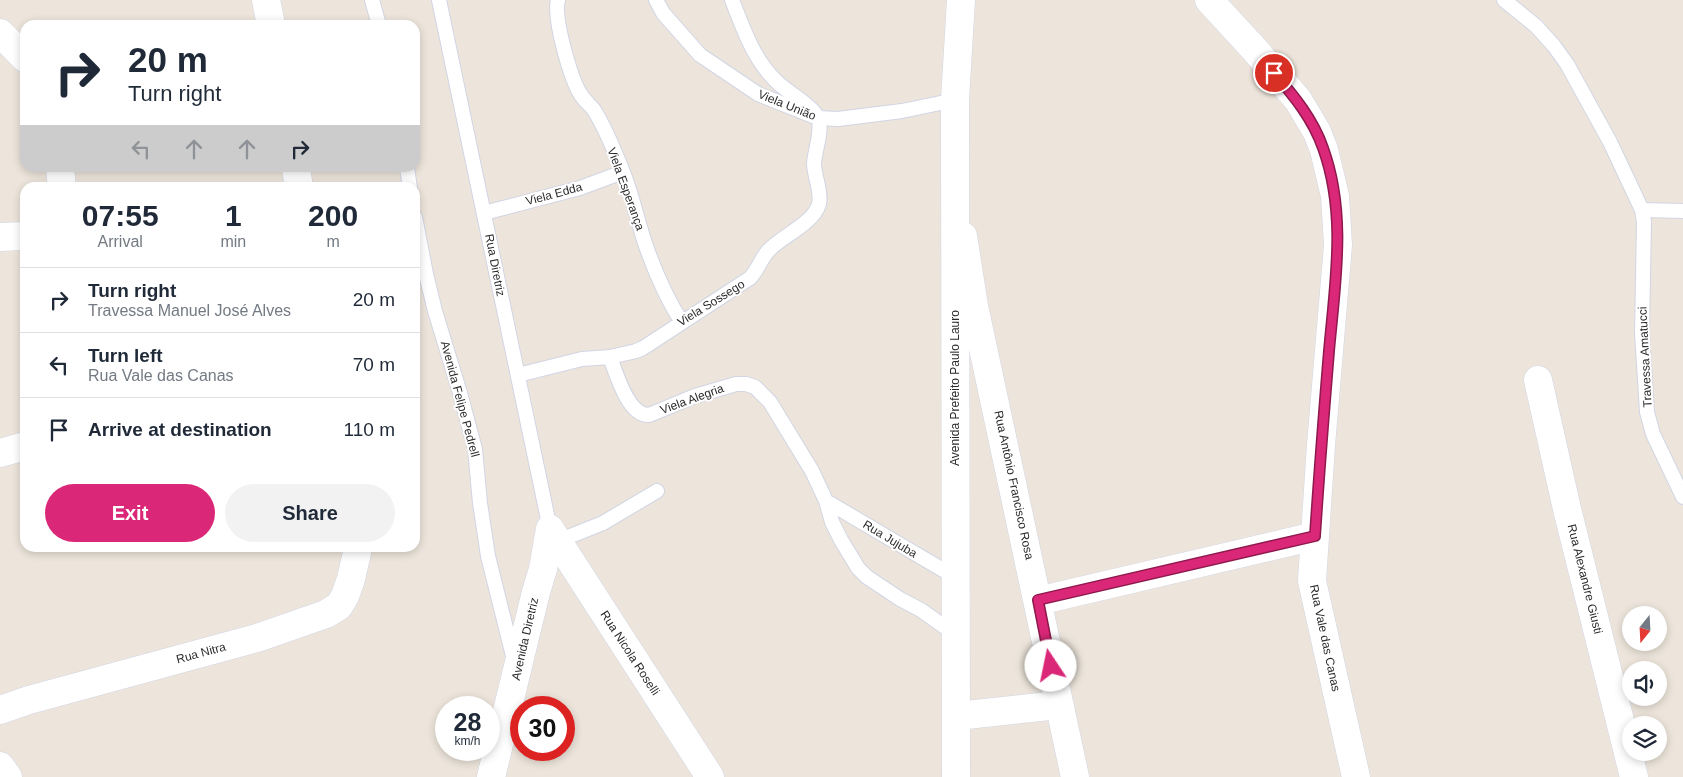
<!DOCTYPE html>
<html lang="en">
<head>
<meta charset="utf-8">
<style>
	body { margin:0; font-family:Arial,sans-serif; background:#f2f2f3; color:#1f2937; height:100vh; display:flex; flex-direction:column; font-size:19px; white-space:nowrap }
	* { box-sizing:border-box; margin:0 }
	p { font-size:16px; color:#747a83 }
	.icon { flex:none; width:28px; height:28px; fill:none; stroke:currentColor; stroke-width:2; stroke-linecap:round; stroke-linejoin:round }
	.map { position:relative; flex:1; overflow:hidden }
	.panel { position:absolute; left:20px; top:182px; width:400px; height:370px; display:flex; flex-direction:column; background:#fff; border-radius:15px; box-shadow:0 2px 8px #0003 }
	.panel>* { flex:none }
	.top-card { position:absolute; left:20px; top:20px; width:400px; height:152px; border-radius:15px; box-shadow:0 2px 8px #0003; background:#fff; color:#1f2937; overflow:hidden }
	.needle { width:32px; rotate:198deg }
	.fabs { position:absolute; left:1622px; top:606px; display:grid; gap:10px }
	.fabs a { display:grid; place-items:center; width:45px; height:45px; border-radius:50%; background:#fff; box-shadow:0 2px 8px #0003; font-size:25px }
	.speed { position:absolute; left:435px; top:696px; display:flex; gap:10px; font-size:25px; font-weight:700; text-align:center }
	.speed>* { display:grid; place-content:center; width:65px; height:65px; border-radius:50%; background:#fff; box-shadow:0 2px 8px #0003; line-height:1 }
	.speed small { font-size:12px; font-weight:400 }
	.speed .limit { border:8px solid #d22; background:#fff; color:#111 }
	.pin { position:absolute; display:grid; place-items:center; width:42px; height:42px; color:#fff; margin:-21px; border:2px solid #fff; border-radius:50%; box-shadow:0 1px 5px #0007 }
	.me { position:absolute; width:55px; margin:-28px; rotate:349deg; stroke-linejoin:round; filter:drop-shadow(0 0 4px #0008) }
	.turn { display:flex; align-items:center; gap:18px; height:105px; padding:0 25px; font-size:22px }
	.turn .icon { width:65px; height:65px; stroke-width:2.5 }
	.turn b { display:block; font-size:35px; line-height:42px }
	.lanes { display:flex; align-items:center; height:48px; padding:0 25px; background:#0003; justify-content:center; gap:25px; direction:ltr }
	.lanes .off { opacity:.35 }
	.eta { display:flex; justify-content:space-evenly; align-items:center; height:85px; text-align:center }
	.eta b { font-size:30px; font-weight:600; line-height:35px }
	.action { display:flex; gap:10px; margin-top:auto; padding:10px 25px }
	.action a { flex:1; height:58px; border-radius:30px; background:#db2777; color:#fff; font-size:20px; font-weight:600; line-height:58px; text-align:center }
	.action a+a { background:#f2f2f3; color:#1f2937 }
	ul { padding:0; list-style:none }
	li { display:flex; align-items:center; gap:15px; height:65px; padding:0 25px; border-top:1px solid #e0e1e3 }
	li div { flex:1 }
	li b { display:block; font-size:19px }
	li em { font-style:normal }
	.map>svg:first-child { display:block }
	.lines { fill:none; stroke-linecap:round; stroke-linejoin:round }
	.service-casing { stroke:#d1d5e4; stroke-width:16 }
	.minor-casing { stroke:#d1d5e4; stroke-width:29 }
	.tertiary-casing { stroke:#d1d5e4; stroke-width:29 }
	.service { stroke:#fff; stroke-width:14 }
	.minor { stroke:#fff; stroke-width:28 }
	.tertiary { stroke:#fff; stroke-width:28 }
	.route-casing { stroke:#8e194d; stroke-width:12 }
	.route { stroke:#db2777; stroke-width:9 }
	.labels { text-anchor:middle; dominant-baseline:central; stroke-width:4; stroke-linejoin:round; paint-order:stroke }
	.street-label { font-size:12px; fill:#2a2a2a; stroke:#fff }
</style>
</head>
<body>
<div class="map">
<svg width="1683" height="777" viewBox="0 0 1683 777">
	<rect width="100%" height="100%" fill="#ede5db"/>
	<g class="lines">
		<!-- service casing -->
		<g class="service-casing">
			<path id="service" d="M372,0L379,25
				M439,0L550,529
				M558,0C553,18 571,80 581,95C585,101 590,105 594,110C606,129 615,152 623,172C633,197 638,224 647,249C656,274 667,299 681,321
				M656,0L663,13L700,55L758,94L818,118L838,119L902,111L955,100
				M1504,0L1536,26L1554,46L1567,64L1610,142L1642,210L1644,222L1642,333L1647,412L1653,434L1683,497
				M407,168L410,188
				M1642,210L1683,211
				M484,213L580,188L623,172
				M415,217L426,274L435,311L460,393L475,449L480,503L488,556L514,660
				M610,357L636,351L643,348L750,278C758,270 761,258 769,250C782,236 814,223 819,204C822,192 814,176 814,163C815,150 823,129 818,118C812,105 785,91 775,80C753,58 743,28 732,0
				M518,375L582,359L610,357C616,373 628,416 649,415L695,396L736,384H746L755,387L770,402L812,471L826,501L832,522L841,540L858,568L867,577L900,599L921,610L956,635
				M826,501L955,577
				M558,541L603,523L657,491"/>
		</g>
		<!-- minor casing -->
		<g class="minor-casing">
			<path id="minor" d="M266,0L271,25
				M0,33L25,58
				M60,168L62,188
				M296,168L299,188
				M963,236L974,306L1075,777
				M0,237L25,236
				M1538,380L1567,509L1634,777
				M0,453L25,446
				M550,529L710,777
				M1038,601L1315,536
				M0,710L29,700L257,638L326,614L339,606L345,596L351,579L358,548
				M957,716L1058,705
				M0,766L8,777
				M491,777L536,592L543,569L550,529"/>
		</g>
		<!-- tertiary casing -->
		<g class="tertiary-casing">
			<path id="tertiary" d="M1209,0L1255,50L1298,100L1317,132L1324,150L1335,196L1338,245L1321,445L1312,581L1356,777
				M956,777L955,100L961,0"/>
		</g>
		<!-- service -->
		<use href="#service" class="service"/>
		<!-- minor -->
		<use href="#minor" class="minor"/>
		<!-- tertiary -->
		<use href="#tertiary" class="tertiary"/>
	</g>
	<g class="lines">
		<!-- route casing -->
		<g class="route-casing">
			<path id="route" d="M1051,666L1038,600L1315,536C1319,474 1324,412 1329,351C1335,283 1347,214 1323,148C1313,119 1294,96 1274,73"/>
		</g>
		<!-- route -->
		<use href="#route" class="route"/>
	</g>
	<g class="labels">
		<!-- street labels -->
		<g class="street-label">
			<text transform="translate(787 105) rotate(22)">Viela União</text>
			<text transform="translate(626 189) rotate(70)">Viela Esperança</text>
			<text transform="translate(554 194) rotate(-15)">Viela Edda</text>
			<text transform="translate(495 265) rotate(79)">Rua Diretriz</text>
			<text transform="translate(711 303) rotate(-32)">Viela Sossego</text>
			<text transform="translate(1645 357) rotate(-93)">Travessa Amatucci</text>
			<text transform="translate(955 388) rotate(-90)">Avenida Prefeito Paulo Lauro</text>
			<text transform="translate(460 399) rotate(75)">Avenida Felipe Pedrell</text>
			<text transform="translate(692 399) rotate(-20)">Viela Alegria</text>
			<text transform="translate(1014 485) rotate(78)">Rua Antônio Francisco Rosa</text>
			<text transform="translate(890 539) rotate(31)">Rua Jujuba</text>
			<text transform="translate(1585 579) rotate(76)">Rua Alexandre Giusti</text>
			<text transform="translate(1325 638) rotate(78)">Rua Vale das Canas</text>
			<text transform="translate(525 639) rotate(-77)">Avenida Diretriz</text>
			<text transform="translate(201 653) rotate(-15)">Rua Nitra</text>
			<text transform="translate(630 653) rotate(57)">Rua Nicola Roselli</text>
		</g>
	</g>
</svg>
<div class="fabs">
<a><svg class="needle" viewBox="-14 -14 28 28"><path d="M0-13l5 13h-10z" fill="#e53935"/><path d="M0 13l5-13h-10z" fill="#747a83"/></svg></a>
<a><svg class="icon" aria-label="sound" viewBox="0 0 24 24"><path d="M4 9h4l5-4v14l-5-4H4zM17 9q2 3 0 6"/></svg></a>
<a><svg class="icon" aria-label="layers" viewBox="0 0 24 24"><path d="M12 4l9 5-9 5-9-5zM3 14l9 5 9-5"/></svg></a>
</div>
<div class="speed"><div>28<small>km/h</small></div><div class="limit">30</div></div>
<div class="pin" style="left:1274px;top:73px;background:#d93025"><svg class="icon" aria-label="arrive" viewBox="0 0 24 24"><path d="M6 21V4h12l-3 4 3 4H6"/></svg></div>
<svg class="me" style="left:1051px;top:666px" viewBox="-20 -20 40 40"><circle r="19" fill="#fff"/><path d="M0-13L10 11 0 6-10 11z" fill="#db2777"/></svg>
<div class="top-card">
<div class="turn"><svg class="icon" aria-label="right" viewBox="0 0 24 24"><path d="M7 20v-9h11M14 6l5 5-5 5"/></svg><div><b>20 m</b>Turn right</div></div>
<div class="lanes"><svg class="icon off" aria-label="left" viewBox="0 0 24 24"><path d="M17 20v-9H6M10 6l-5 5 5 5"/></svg><svg class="icon off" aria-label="ahead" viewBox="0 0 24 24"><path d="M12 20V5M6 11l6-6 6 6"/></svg><svg class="icon off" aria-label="ahead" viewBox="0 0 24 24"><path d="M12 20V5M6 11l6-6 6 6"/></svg><svg class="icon" aria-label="right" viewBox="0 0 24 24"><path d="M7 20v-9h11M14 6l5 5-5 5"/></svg></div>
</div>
<section class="panel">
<div class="eta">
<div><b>07:55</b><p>Arrival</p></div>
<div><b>1</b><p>min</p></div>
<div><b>200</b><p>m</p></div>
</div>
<ul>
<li><svg class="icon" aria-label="right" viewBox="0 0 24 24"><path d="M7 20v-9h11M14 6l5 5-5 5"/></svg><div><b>Turn right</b><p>Travessa Manuel José Alves</p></div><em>20 m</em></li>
<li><svg class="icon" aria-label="left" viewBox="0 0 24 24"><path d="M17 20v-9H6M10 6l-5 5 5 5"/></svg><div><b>Turn left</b><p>Rua Vale das Canas</p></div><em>70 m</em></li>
<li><svg class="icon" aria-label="arrive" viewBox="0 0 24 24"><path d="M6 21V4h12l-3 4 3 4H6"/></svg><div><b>Arrive at destination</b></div><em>110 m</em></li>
</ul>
<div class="action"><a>Exit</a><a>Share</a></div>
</section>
</div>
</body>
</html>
